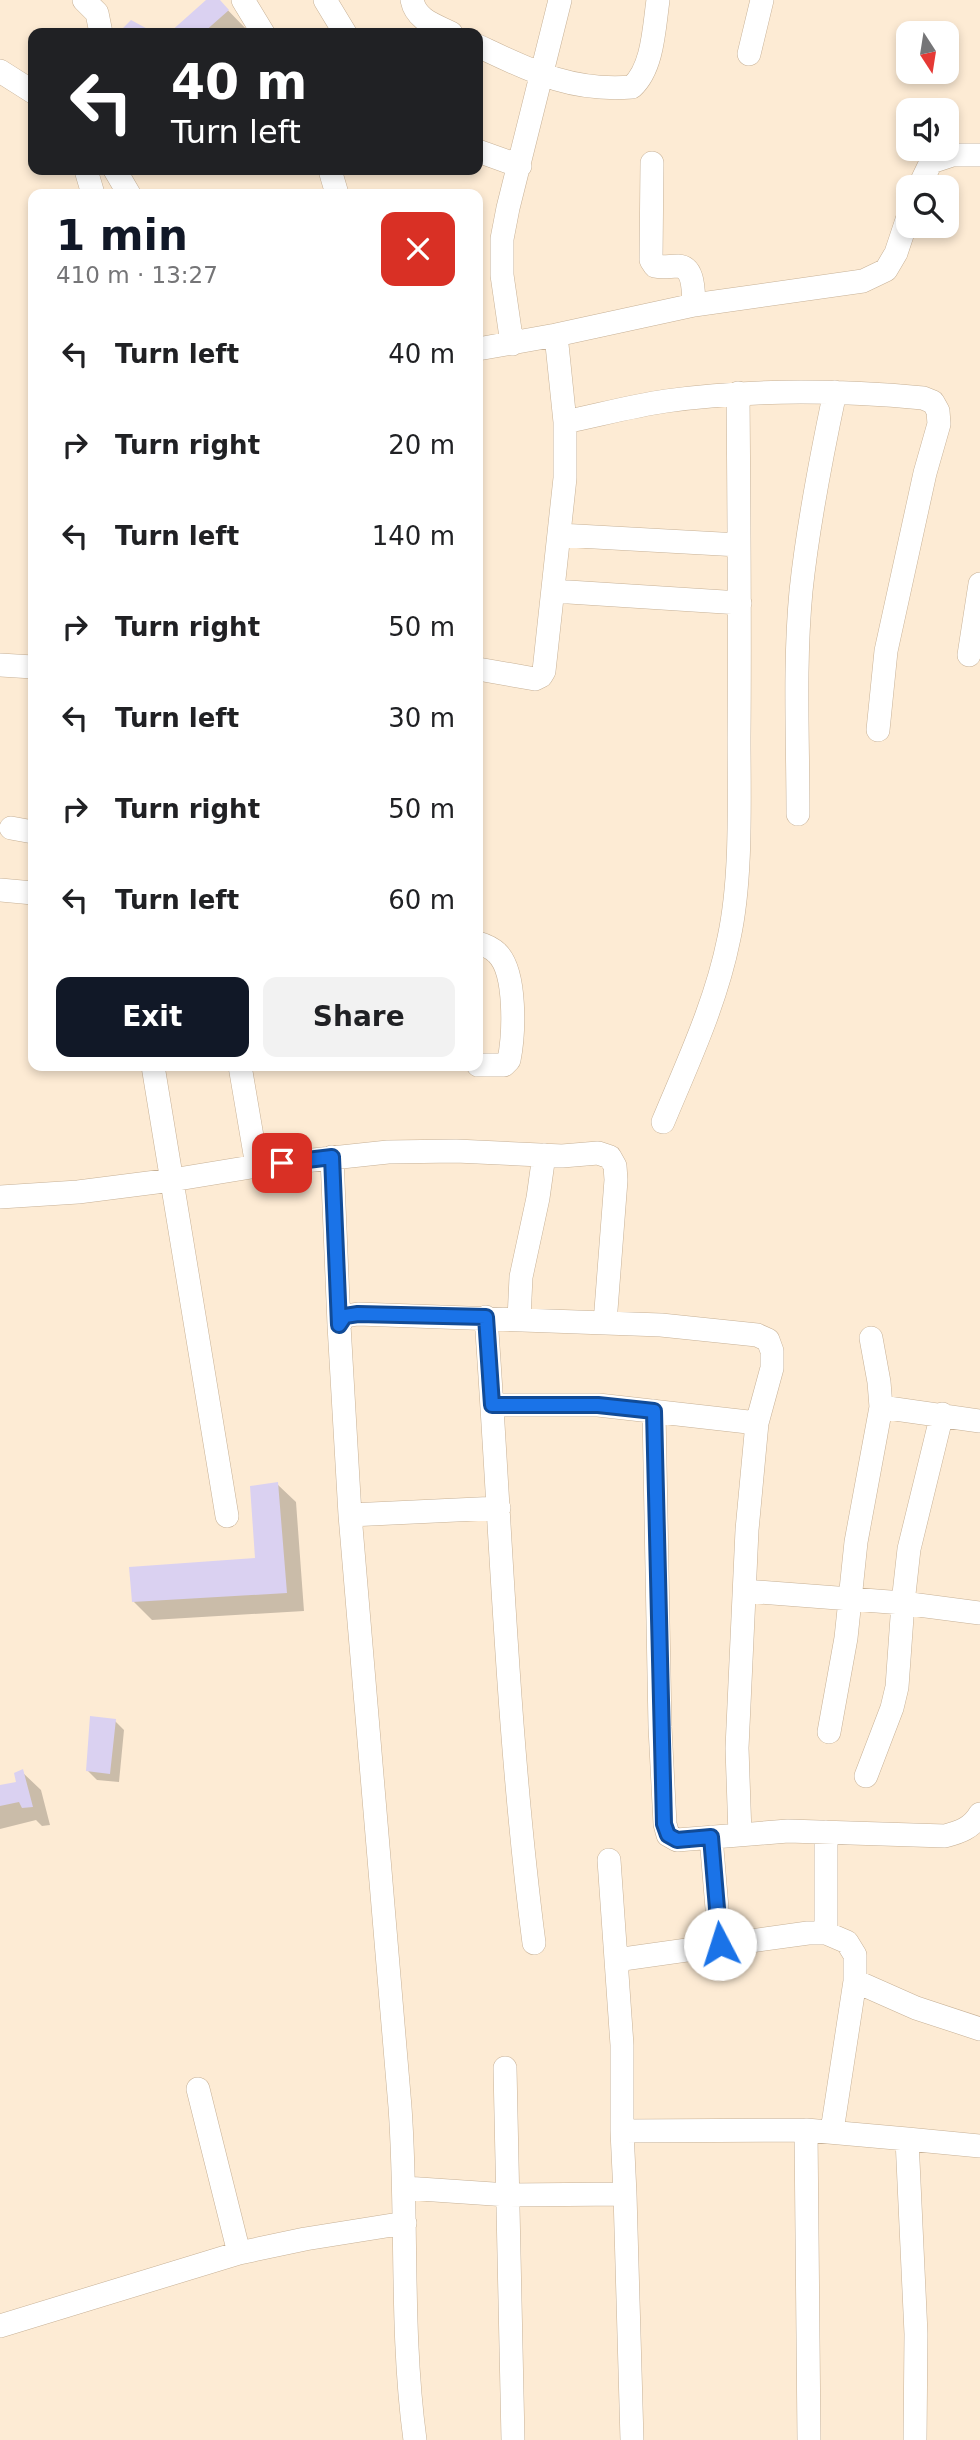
<!DOCTYPE html>
<html lang="en">
<head>
<meta charset="utf-8">
<style>
	body { margin:0; font-family:"DejaVu Sans",sans-serif; background:#f2f2f2; color:#202124; height:100vh; display:flex; flex-direction:column; font-size:26px; white-space:nowrap }
	* { box-sizing:border-box; margin:0 }
	p { font-size:23px; color:#757577 }
	.icon { flex:none; width:38px; height:38px; fill:none; stroke:currentColor; stroke-width:2; stroke-linecap:round; stroke-linejoin:round }
	.map { position:relative; flex:1; overflow:hidden }
	.panel { position:absolute; left:28px; top:189px; width:455px; height:882px; display:flex; flex-direction:column; background:#fff; border-radius:14px; box-shadow:0 4px 10px #0003 }
	.panel>* { flex:none }
	.guide { position:absolute; left:28px; top:28px; width:455px; height:147px; border-radius:14px; box-shadow:0 4px 10px #0003; background:#202124; color:#fff; overflow:hidden }
	.needle { width:46px; rotate:168deg }
	.fabs { position:absolute; left:896px; top:21px; display:grid; gap:14px }
	.fabs a { display:grid; place-items:center; width:63px; height:63px; border-radius:14px; background:#fff; box-shadow:0 4px 10px #0003; font-size:35px }
	.pin { position:absolute; display:grid; place-items:center; width:60px; height:60px; color:#fff; margin:-30px; border-radius:14px; box-shadow:0 4px 10px #0006 }
	.me { position:absolute; width:77px; margin:-38px; rotate:355deg; stroke-linejoin:round; filter:drop-shadow(0 0 5px #0008) }
	.turn { display:flex; align-items:center; gap:24px; height:147px; padding:0 28px; font-size:32px }
	.turn .icon { width:91px; height:91px; stroke-width:2.5 }
	.turn b { display:block; font-size:49px; line-height:60px }
	.round { display:grid; place-items:center; flex:none; width:74px; height:74px; border-radius:14px; background:#f2f2f2 }
	.summary { display:flex; align-items:center; justify-content:space-between; height:119px; padding:0 28px }
	h1 { font-size:42px; font-weight:800; line-height:52px; color:#111827 }
	.cta { display:flex; gap:14px; margin-top:auto; padding:14px 28px }
	.cta a { flex:1; height:80px; border-radius:14px; background:#111827; color:#fff; font-size:28px; font-weight:800; line-height:80px; text-align:center }
	.cta a+a { background:#f2f2f2; color:#202124 }
	ul { padding:0; list-style:none }
	li { display:flex; align-items:center; gap:21px; height:91px; padding:0 28px }
	li div { flex:1 }
	li b { display:block; font-size:26px }
	li em { font-style:normal }
	.map>svg:first-child { display:block }
	.shadow { fill:#0003 }
	.building { fill:#dad1f1 }
	.lines { fill:none; stroke-linecap:round; stroke-linejoin:round }
	.minor-casing { stroke:#c7b196; stroke-width:24 }
	.minor { stroke:#fff; stroke-width:23 }
	.route-casing { stroke:#114b97; stroke-width:18 }
	.route { stroke:#1a73e8; stroke-width:12 }
</style>
</head>
<body>
<div class="map">
<svg width="980" height="2440" viewBox="0 0 980 2440">
	<rect width="100%" height="100%" fill="#fdebd4"/>
	<!-- shadow -->
	<path class="shadow" d="M208,0H218L250,33H172Z
		M277,1484L296,1502L304,1611L152,1620L133,1601L257,1559Z
		M115,1721L124,1730L119,1782L97,1780L88,1771Z
		M22,1772L41,1790L50,1825L42,1826L36,1820L0,1829V1787L18,1783Z"/>
	<!-- building -->
	<path class="building" d="M206,0H220L229,10L203,33H169Z
		M131,20L155,33H118Z
		M278,1482L287,1593L132,1602L129,1567L255,1558L250,1486Z
		M90,1716L116,1719L110,1774L86,1771Z
		M23,1769L33,1807L22,1808L19,1802L0,1806V1785L16,1782L14,1773Z"/>
	<g class="lines">
		<!-- minor casing -->
		<g class="minor-casing">
			<path id="minor" d="M84,0L97,13L101,33
				M243,0L263,33
				M325,0L345,33
				M412,0C416,20 435,25 451,33
				M478,46C531,71 571,92 632,87C653,68 654,28 658,0
				M749,54L762,0
				M0,71L33,92
				M478,151L520,166
				M652,163L651,260L655,266C663,268 670,266 678,266C695,267 693,292 694,305
				M86,170L93,194
				M115,170L129,194
				M330,170L337,194
				M919,187L931,162L952,155H980
				M512,344L502,275V239L508,208L560,0
				M478,349L556,335L694,305L863,281L886,270L896,253L908,217
				M565,422C599,415 632,406 666,401C751,389 837,390 923,398L933,402L938,411L939,424L925,473L886,651L878,730
				M559,535L739,545
				M553,591L740,603
				M969,655L980,584
				M0,665L33,667
				M478,669L535,679L541,676L544,671L565,478V422L556,335
				M798,814C798,740 794,665 801,591C808,524 821,458 835,392
				M11,828L33,832
				M0,890L33,893
				M478,943C485,945 492,948 497,953C517,972 514,1035 509,1060L504,1065H478
				M153,1066L227,1516
				M240,1066L257,1166
				M663,1122C688,1062 716,1003 729,938C742,878 739,800 739,738C740,623 739,508 738,393
				M332,1157L339,1325
				M0,1197L78,1192L172,1180L257,1166L388,1152L456,1151L562,1156L598,1153L610,1157L615,1166L616,1180L605,1323
				M486,1317C501,1526 507,1736 534,1943
				M519,1319L521,1277L538,1198L544,1155
				M492,1405H598L757,1423
				M881,1407L980,1421
				M654,1411L660,1727L665,1824L668,1835L677,1840L788,1831L945,1836C960,1832 972,1828 980,1814
				M350,1515L499,1508
				M745,1591L903,1603L980,1613
				M829,1732L846,1638L856,1542L881,1407L879,1382L871,1338
				M866,1776L892,1708L897,1687L903,1603L909,1549L942,1414
				M826,1832V1933
				M711,1837L720,1944
				M609,1860L622,2045V2131L806,2130
				M616,1960L808,1933H826L847,1942L855,1955V1981L832,2131
				M855,1981L916,2008L980,2029
				M505,2068L513,2440
				M198,2089L239,2253
				M405,2188L508,2195L625,2194L622,2131
				M625,2194L632,2440
				M0,2326L239,2253L305,2239L405,2223
				M415,2440C400,2330 408,2218 400,2107L350,1515L339,1325L345,1316L358,1314L661,1325L757,1335L768,1340L772,1351V1368L757,1423L747,1530L737,1748L740,1835
				M809,2440L806,2130L907,2139
				M915,2440L916,2334L907,2139L980,2146"/>
		</g>
		<!-- minor -->
		<use href="#minor" class="minor"/>
	</g>
	<g class="lines">
		<!-- route casing -->
		<g class="route-casing">
			<path id="route" d="M282,1163L332,1157L339,1325L345,1316L358,1314L486,1317L492,1405H598L654,1411L664,1824L668,1835L677,1840L711,1837L720,1944"/>
		</g>
		<!-- route -->
		<use href="#route" class="route"/>
	</g>
</svg>
<div class="fabs">
<a><svg class="needle" viewBox="-14 -14 28 28"><path d="M0-13l5 13h-10z" fill="#e53935"/><path d="M0 13l5-13h-10z" fill="#757577"/></svg></a>
<a><svg class="icon" aria-label="sound" viewBox="0 0 24 24"><path d="M4 9h4l5-4v14l-5-4H4zM17 9q2 3 0 6"/></svg></a>
<a><svg class="icon" aria-label="search" viewBox="0 0 24 24"><circle cx="10" cy="10" r="6"/><path d="M15 15l6 6"/></svg></a>
</div>
<div class="pin" style="left:282px;top:1163px;background:#d93025"><svg class="icon" aria-label="arrive" viewBox="0 0 24 24"><path d="M6 21V4h12l-3 4 3 4H6"/></svg></div>
<svg class="me" style="left:720px;top:1944px" viewBox="-20 -20 40 40"><circle r="19" fill="#fff"/><path d="M0-13L10 11 0 6-10 11z" fill="#1a73e8"/></svg>
<div class="guide">
<div class="turn"><svg class="icon" aria-label="left" viewBox="0 0 24 24"><path d="M17 20v-9H6M10 6l-5 5 5 5"/></svg><div><b>40 m</b>Turn left</div></div>
</div>
<section class="panel">
<div class="summary"><div><h1>1 min</h1><p>410 m · 13:27</p></div><a class="round" style="background:#d93025;color:#fff"><svg class="icon" aria-label="close" viewBox="0 0 24 24"><path d="M6 6l12 12M18 6L6 18"/></svg></a></div>
<ul>
<li><svg class="icon" aria-label="left" viewBox="0 0 24 24"><path d="M17 20v-9H6M10 6l-5 5 5 5"/></svg><div><b>Turn left</b></div><em>40 m</em></li>
<li><svg class="icon" aria-label="right" viewBox="0 0 24 24"><path d="M7 20v-9h11M14 6l5 5-5 5"/></svg><div><b>Turn right</b></div><em>20 m</em></li>
<li><svg class="icon" aria-label="left" viewBox="0 0 24 24"><path d="M17 20v-9H6M10 6l-5 5 5 5"/></svg><div><b>Turn left</b></div><em>140 m</em></li>
<li><svg class="icon" aria-label="right" viewBox="0 0 24 24"><path d="M7 20v-9h11M14 6l5 5-5 5"/></svg><div><b>Turn right</b></div><em>50 m</em></li>
<li><svg class="icon" aria-label="left" viewBox="0 0 24 24"><path d="M17 20v-9H6M10 6l-5 5 5 5"/></svg><div><b>Turn left</b></div><em>30 m</em></li>
<li><svg class="icon" aria-label="right" viewBox="0 0 24 24"><path d="M7 20v-9h11M14 6l5 5-5 5"/></svg><div><b>Turn right</b></div><em>50 m</em></li>
<li><svg class="icon" aria-label="left" viewBox="0 0 24 24"><path d="M17 20v-9H6M10 6l-5 5 5 5"/></svg><div><b>Turn left</b></div><em>60 m</em></li>
</ul>
<div class="cta"><a>Exit</a><a>Share</a></div>
</section>
</div>
</body>
</html>
